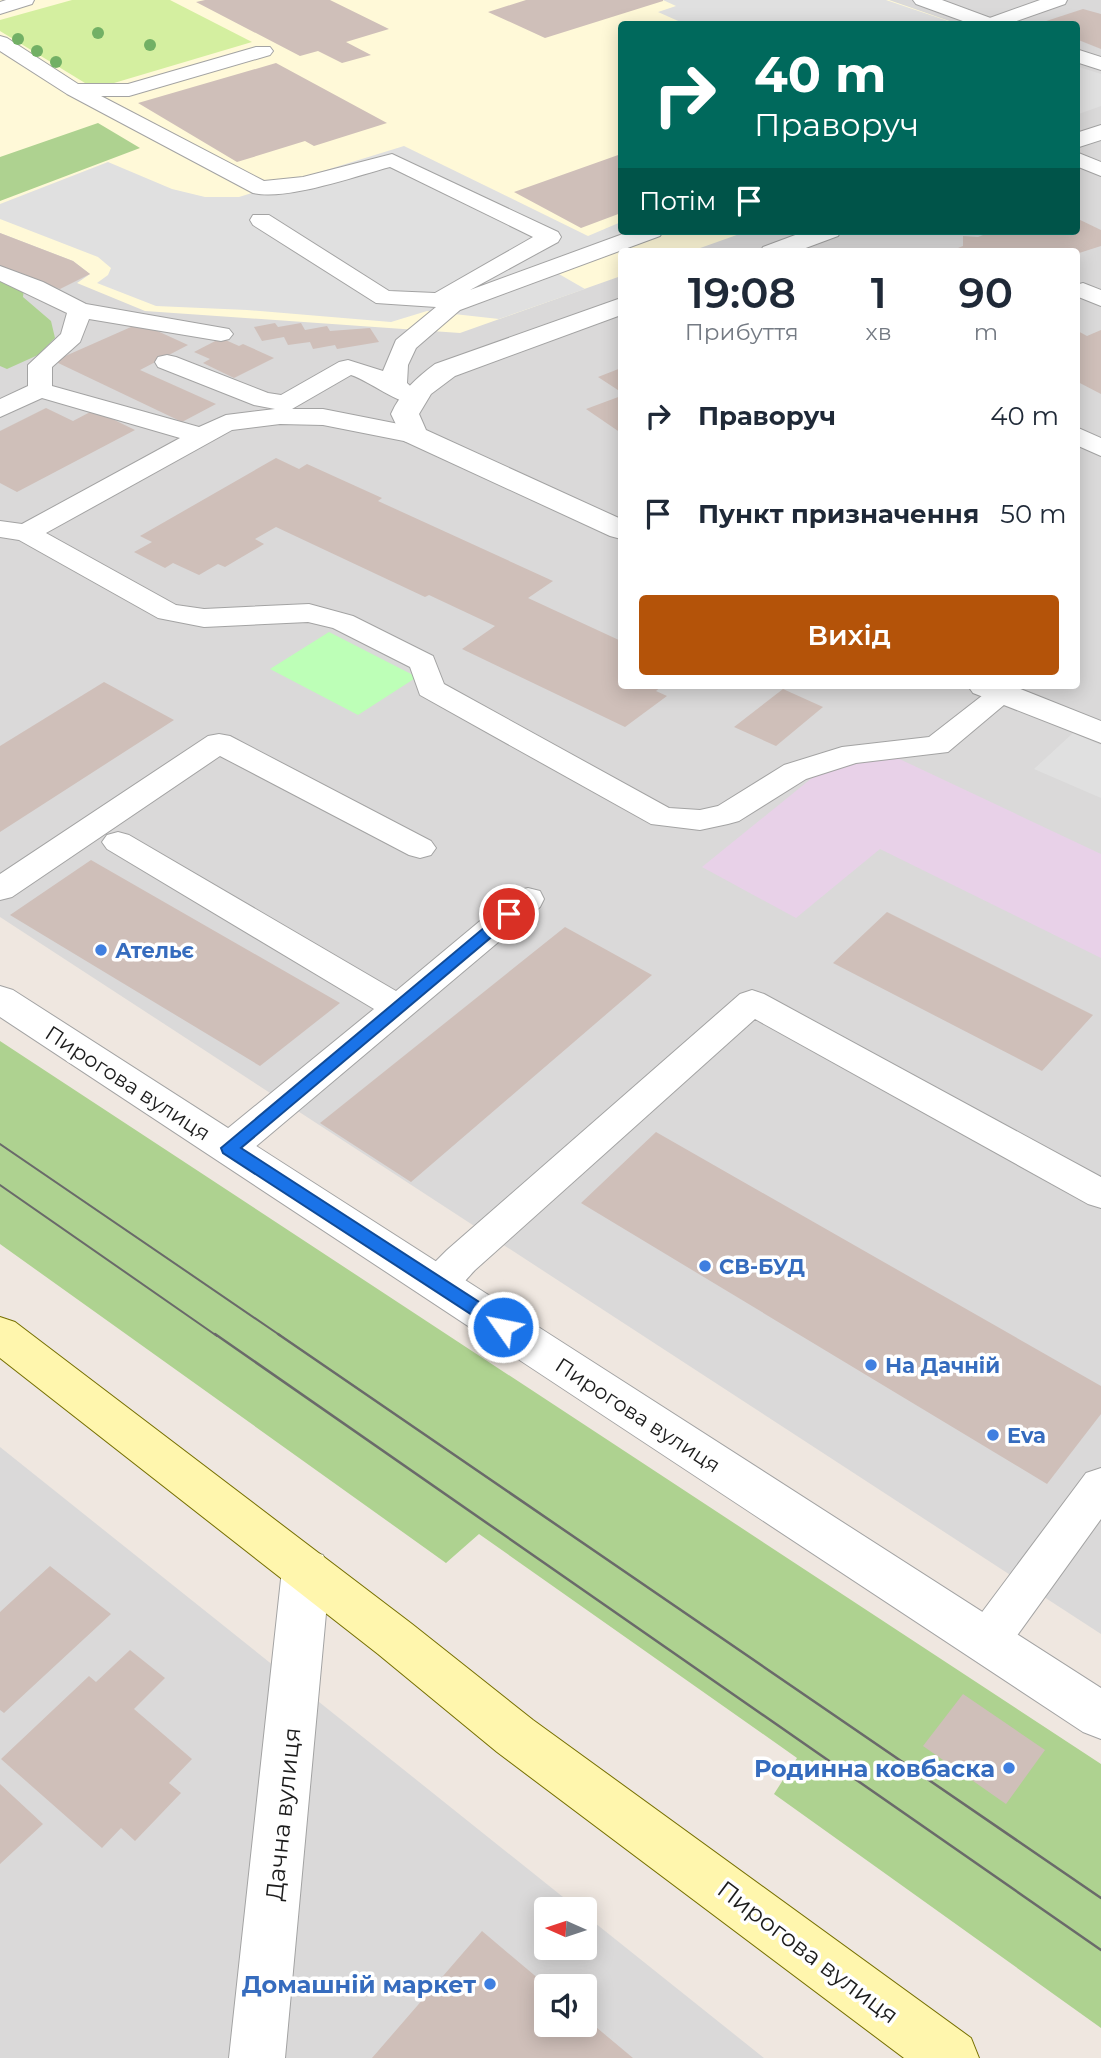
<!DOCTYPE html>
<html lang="uk">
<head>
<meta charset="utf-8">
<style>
	body { margin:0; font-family:Montserrat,sans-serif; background:#f2f2f3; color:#1f2937; height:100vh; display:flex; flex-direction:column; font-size:26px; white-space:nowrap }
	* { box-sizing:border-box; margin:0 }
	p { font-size:23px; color:#747a83 }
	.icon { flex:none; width:38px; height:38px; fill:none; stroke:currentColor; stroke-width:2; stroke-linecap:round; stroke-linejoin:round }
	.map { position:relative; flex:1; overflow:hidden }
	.side { position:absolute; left:618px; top:248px; width:462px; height:441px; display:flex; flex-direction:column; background:#fff; border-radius:7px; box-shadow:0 4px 18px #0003 }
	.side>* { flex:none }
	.banner { position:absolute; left:618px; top:21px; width:462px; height:214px; border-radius:7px; box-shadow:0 4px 18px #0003; background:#00695c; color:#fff; overflow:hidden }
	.needle { width:46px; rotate:273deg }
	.buttons { position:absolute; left:534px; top:1897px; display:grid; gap:14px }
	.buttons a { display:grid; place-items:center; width:63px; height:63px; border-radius:7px; background:#fff; box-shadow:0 4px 18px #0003; font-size:35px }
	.pin { position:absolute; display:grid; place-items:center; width:60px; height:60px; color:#fff; margin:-30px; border:4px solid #fff; border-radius:50%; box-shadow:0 2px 7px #0007 }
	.me { position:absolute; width:77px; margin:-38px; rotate:303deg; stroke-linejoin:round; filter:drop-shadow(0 0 5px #0008) }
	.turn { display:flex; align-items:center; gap:24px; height:147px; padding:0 21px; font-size:32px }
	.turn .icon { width:91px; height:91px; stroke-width:2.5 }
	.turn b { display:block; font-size:49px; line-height:60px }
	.then { display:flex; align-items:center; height:66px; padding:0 21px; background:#0003; gap:14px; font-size:26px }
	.eta { display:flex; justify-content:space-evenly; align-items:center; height:119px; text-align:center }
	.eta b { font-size:42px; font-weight:600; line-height:49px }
	.cta { display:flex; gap:14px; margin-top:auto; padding:14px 21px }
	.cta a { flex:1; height:80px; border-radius:7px; background:#b45309; color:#fff; font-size:28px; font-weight:600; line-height:80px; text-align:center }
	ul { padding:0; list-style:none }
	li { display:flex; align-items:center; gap:21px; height:98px; padding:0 21px }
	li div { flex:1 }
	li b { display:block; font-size:26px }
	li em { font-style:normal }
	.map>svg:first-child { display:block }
	.residential { fill:#dad9d9; fill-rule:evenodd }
	.industrial { fill:#e8d1e8 }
	.education { fill:#fff9d8 }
	.grass { fill:#d4efa0 }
	.forest { fill:#aed290 }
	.park { fill:#bdffb7 }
	.parking { fill:#e0e0e0 }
	.building { fill:#cfbfb9 }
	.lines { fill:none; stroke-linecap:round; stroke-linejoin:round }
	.service-casing { stroke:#a3a3a3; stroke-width:2 }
	.minor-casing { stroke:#a3a3a3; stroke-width:2 }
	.secondary-casing { stroke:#756f00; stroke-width:2 }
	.service { fill:#fff; fill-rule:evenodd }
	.minor { fill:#fff; fill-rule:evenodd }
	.secondary { fill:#fff6ad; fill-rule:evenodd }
	.tram-far1 { stroke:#6a6a6a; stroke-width:2 }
	.tram { stroke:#6a6a6a; stroke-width:2.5 }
	.tree { fill:#72b065 }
	.route { fill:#1a73e8; stroke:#114b97; stroke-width:2 }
	.shop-dot { fill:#3f7fe0; stroke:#fff; stroke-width:2.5 }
	.labels { text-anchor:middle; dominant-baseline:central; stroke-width:7; stroke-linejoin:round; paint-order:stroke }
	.shop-label { font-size:21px; font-weight:bold; fill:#366cbe; stroke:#fff; text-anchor:start }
	.street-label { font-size:21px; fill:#1c1c1c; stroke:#fff }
	.near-shop-label { font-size:24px; font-weight:bold; fill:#366cbe; stroke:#fff; text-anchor:end }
	.near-street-label { font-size:24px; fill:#1c1c1c; stroke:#fff }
</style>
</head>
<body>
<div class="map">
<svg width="1101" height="2058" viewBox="0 0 1101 2058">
	<rect width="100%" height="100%" fill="#efe7e0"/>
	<!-- residential -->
	<path class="residential" d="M0,0H1101V1634L0,917ZM621,24H1076V231H621ZM621,252H1076V686H621Z
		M0,1447L578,1909H546V1948H584L585,1915L764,2058H0ZM546,1986H584V2025H546Z"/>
	<!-- industrial -->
	<path class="industrial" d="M891,755L1101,854V958L880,849L796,918L702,867L818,773Z"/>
	<!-- education -->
	<path class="education" d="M0,0H889L958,24H621V231H748L689,252H621V276L460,333L145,311L77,283L90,274L73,261L0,233Z"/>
	<!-- grass -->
	<path class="grass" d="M72,0H170L252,42L114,83H85L0,31V20Z"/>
	<!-- forest -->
	<path class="forest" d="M98,123L140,148L0,201V157Z
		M0,279L24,288L23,297L51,321L55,338L38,355L7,369L0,366Z
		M0,1041L1101,1764V2028L774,1794L797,1758L479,1534L446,1563L0,1244Z"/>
	<!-- park -->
	<path class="park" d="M329,632L417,677L358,715L270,669Z"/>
	<!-- parking -->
	<path class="parking" d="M663,0H886L957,24H685L658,12L676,6Z
		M1076,66L1101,74V106L1076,115Z
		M404,146L588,236L621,222V231H638L545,266L585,289L499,319L427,311L391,322L247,310L156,306L97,283L108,275L111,268L98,257L0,219V204L108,162L172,189L205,197H239Z
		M1073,733L1101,745V798L1034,769Z"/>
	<!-- building -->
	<path class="building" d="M205,0H330L389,29L346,42L371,55L342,63L318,51L300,56L196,2Z
		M526,0H663V1L545,38L488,12Z
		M1083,9L1101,14V49L1076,39V24H1037Z
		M276,63L387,123L314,146L305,141L237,162L138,103Z
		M621,154V213L581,228L514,192Z
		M1076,218L1101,230V246L1076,254V252H948L963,246V236L978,237L993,231H1076Z
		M0,233L73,261L90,274L60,289L0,267Z
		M140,323L188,345L140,370L216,404L182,422L54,361Z
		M275,323L278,327L301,323L305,330L327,326L330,331L370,328L379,342L337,349L335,345L313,349L310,342L288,345L284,337L262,341L254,327Z
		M1076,330L1087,336L1101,330V394L1076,381Z
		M221,338L239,346L243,344L274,358L234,378L203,363L210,359L194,352Z
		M621,368V392L598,377Z
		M621,396V433L586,409Z
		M46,408L73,421L94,410L135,430L17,492L0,483V431Z
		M276,458L299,469L307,464L382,498L378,501L553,581L528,598L621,641V686H662L656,691L667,696L625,727L462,649L495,626L429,595L425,597L276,527L255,539L264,544L225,567L218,564L199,575L173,563L165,568L134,552L152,542L140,536Z
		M104,682L174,720L0,832V746Z
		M783,689L823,707L776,746L734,727Z
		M91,860L340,1003L260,1066L10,915Z
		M887,912L1093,1015L1042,1071L833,963Z
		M565,927L652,975L411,1182L320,1123Z
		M656,1132L1101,1386V1414L1047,1484L581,1203Z
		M50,1566L111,1614L4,1713L0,1710V1612Z
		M130,1650L165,1678L134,1709L192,1759L169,1783L181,1793L135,1841L121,1828L102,1848L1,1759L89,1676L96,1682Z
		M963,1694L1045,1750L1006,1804L923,1746Z
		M0,1784L43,1824L0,1864Z
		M482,1931L546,1985V2025H584V2017L633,2058H372Z"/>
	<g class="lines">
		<!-- service casing -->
		<g class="service-casing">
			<path id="service" d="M6,0H34L32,4L0,14V2Z
				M1040,0H1067L1065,4L1008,24H981L984,20Z
				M0,36L7,38L78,84H128L256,47H270L273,51L270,55L129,96H101L264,181L303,177L392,154L558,232L561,237L558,242L470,290L631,231H663L660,236L460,310L416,348L408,365L407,383L423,398L420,403C402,408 372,382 351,375L292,409H323L414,427L423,430L427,435L423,440L414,443L323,425L280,424L232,430L46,533L176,605L204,609L309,604L353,616L433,656L444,684L669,808L700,810L718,806L784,765L842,747L929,737L992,688H1012L1017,694L948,752L856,763L806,779L739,821L728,824L700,830L651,824L420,695L410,667L333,628L308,622L204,627L158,618L19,540L0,537V521L22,524L180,438L42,398L0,417V399L28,386V365L61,334L67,313L0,281V266L43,282L86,304L229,329L233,334L229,339L221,341L89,319L80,342L52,367V386L199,427L226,415L275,409L254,405L158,367L155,362L158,357L167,355L176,357L268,393L281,395L339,362L348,360L383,371L396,340L436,307L376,303L253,225L250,220L253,215H269L389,291L435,293L533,237L390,167C356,176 286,201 253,193L67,94L0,51Z
				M1076,152L1101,162V176L1076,166Z
				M1083,283L1101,290V306L1076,296V285Z
				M1076,427L1101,438V456L1076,445Z
				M219,734L230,736L431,841L436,848L431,855L420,858L409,855L220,756L12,897L0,900V874L208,736Z
				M118,832L129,835L396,991L516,891L528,888L540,891L544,899L540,907L242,1158L229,1162L216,1158L211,1148L216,1138L374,1009L107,849L102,842L107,835Z
				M752,990L764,994L1101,1177V1208L1088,1204L755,1019L475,1270C457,1289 450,1304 423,1296L417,1285L423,1274L447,1250L740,994Z
				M1101,1468V1519L1003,1655L987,1661L971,1655L965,1641L971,1627L1086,1473Z"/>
		</g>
		<!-- minor casing -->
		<g class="minor-casing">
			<path id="minor" d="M913,0H942L996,20L999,24H971L916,4Z
				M1076,49L1101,57V70L1076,62Z
				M1101,125V140L1076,148V133Z
				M806,231H841L838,236L795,252H760L763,247Z
				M621,298V315L455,376L431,394L419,414L426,430L621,519V539L610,536L404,441L391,414C401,392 416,378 435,364Z
				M968,686H1013L1101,721V743L973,693Z
				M0,986L13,990L1101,1688V1739L1083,1732L0,1017Z
				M306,1549L323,1555L330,1570L285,2058H229L282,1570L289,1555Z"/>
		</g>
		<!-- secondary casing -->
		<g class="secondary-casing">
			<path id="secondary" d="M0,1317L15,1322L412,1624L533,1720L971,2038L979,2058H904L497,1752L378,1654L0,1358Z"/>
		</g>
		<!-- service -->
		<use href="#service" class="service"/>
		<!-- minor -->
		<use href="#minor" class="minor"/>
		<!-- secondary -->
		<use href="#secondary" class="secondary"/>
		<!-- tram-far1 -->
		<path class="tram-far1" d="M0,1144L281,1336
			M0,1185L217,1336"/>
		<!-- tram -->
		<path class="tram" d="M215,1334L1101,1950
			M278,1334L1101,1898"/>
	</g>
	<!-- trees -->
	<g class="tree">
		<circle cx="98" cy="33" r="6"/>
		<circle cx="18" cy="39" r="6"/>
		<circle cx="150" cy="45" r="6"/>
		<circle cx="37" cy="51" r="6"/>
		<circle cx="56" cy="62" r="6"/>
	</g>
	<!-- route -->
	<path class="route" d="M509,909L514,911L516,914L514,918L241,1148L510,1322L512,1327L510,1332L503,1335L223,1153L221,1148L504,911Z"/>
	<!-- markers -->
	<g class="shop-dot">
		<circle cx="101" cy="950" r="7"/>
		<circle cx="705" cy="1266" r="7"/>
		<circle cx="871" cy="1365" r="7"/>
		<circle cx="993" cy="1435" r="7"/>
		<circle cx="1009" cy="1768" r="7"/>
		<circle cx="490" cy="1984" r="7"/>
	</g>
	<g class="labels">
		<!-- shop labels -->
		<g class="shop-label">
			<text x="115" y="950">Ательє</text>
			<text x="719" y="1266">СВ-БУД</text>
			<text x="885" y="1365">На Дачній</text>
			<text x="1007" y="1435">Eva</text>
		</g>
		<!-- street labels -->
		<g class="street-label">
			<text transform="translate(128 1083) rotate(33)">Пирогова вулиця</text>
			<text transform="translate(638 1415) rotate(33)">Пирогова вулиця</text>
		</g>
		<!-- near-shop labels -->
		<g class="near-shop-label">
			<text x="995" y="1768">Родинна ковбаска</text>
			<text x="476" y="1984">Домашній маркет</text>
		</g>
		<!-- near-street labels -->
		<g class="near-street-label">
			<text transform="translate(283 1814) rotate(-84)">Дачна вулиця</text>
			<text transform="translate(808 1952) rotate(37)">Пирогова вулиця</text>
		</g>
	</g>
</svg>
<div class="buttons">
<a><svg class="needle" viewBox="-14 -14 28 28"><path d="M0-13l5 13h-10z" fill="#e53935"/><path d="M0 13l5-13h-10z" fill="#747a83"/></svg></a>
<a><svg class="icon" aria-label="sound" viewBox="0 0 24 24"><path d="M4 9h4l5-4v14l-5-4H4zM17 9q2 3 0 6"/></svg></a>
</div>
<div class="pin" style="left:509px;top:914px;background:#d93025"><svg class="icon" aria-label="arrive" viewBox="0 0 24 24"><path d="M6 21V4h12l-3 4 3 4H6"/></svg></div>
<svg class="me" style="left:503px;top:1327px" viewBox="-20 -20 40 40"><circle r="17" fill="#1a73e8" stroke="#fff" stroke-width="3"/><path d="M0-11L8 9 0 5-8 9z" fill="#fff"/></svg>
<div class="banner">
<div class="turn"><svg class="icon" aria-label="right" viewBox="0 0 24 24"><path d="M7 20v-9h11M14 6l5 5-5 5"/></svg><div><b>40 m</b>Праворуч</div></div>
<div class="then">Потім<svg class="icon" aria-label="arrive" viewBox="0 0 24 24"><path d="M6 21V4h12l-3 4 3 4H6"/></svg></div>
</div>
<section class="side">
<div class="eta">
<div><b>19:08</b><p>Прибуття</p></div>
<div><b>1</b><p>хв</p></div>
<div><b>90</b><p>m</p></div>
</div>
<ul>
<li><svg class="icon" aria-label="right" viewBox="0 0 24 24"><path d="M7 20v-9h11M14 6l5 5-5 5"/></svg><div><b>Праворуч</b></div><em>40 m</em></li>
<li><svg class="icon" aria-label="arrive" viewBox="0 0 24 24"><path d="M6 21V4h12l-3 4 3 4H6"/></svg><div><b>Пункт призначення</b></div><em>50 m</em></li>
</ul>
<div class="cta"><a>Вихід</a></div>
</section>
</div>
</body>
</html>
